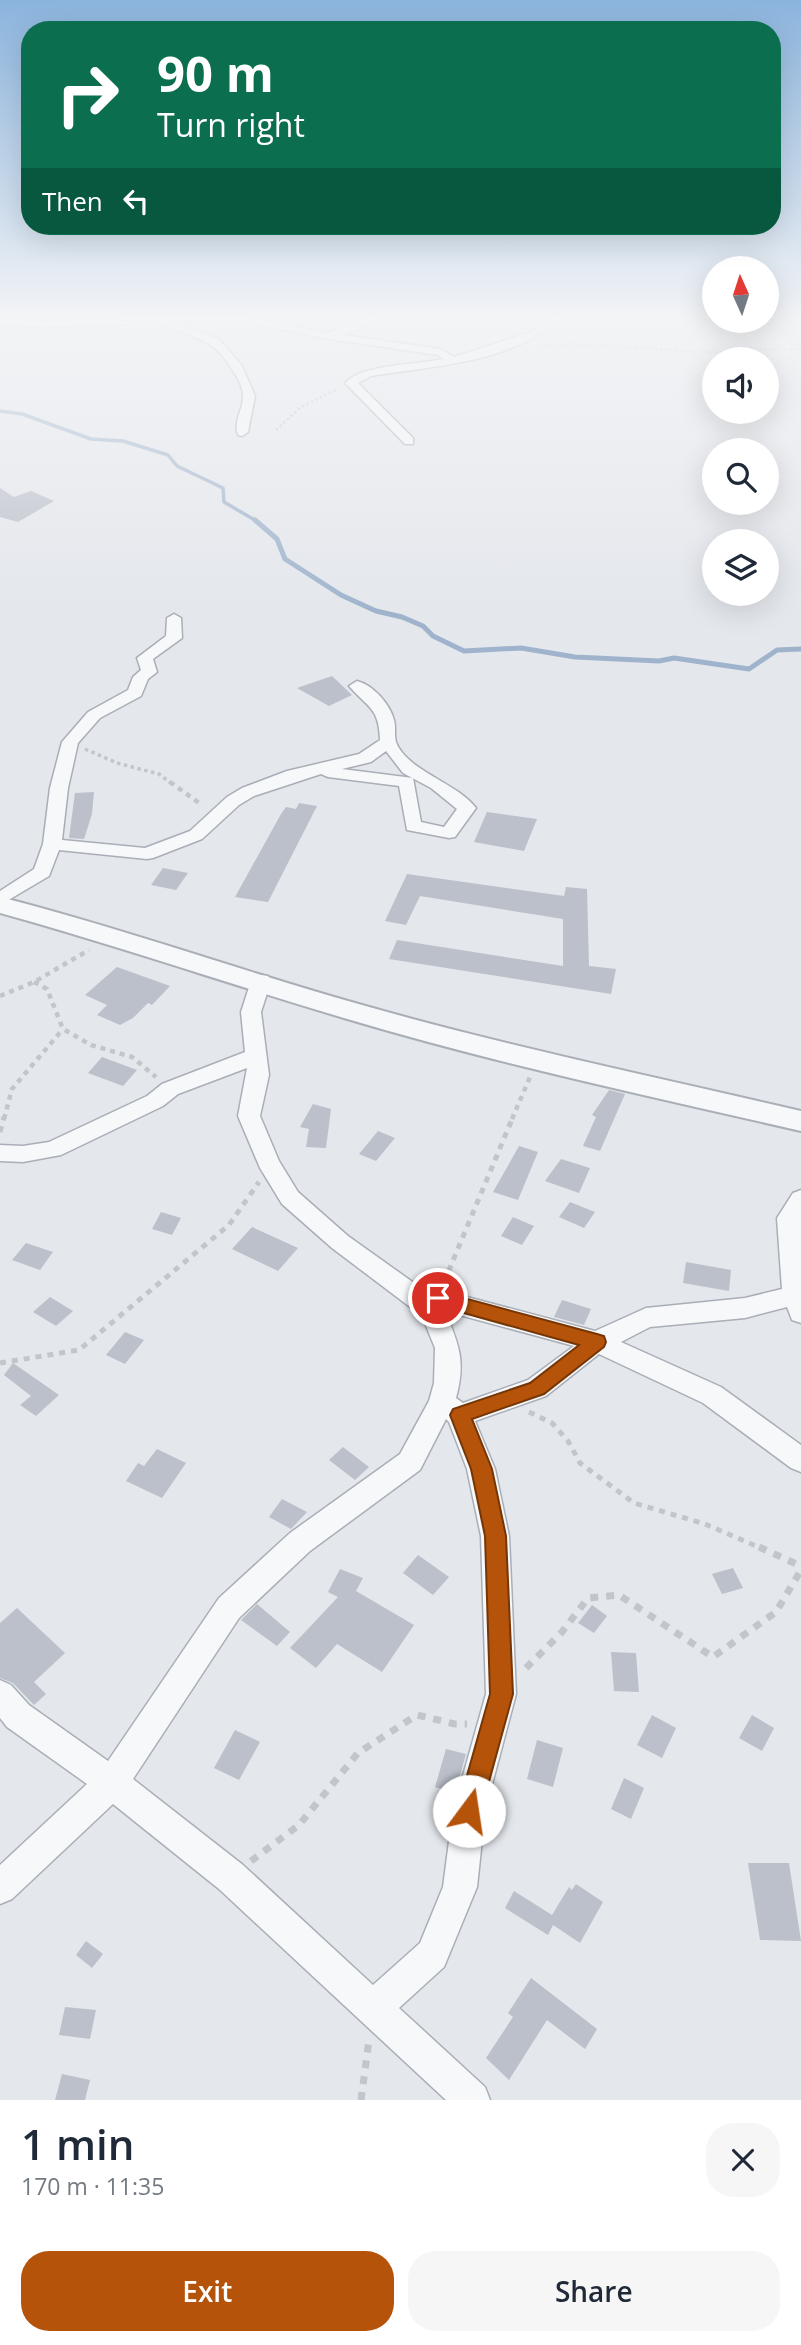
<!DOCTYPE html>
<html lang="en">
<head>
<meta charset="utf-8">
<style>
	body { margin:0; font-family:"Open Sans",sans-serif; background:#f6f6f7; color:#1f2937; height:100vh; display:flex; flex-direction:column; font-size:26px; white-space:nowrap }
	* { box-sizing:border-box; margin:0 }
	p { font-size:23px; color:#747a83 }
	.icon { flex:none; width:38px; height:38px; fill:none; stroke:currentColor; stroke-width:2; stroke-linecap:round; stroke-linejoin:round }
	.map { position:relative; height:2100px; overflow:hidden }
	.sheet { display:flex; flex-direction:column; background:#fff; flex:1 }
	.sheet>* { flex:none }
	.guide { position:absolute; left:21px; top:21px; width:760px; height:214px; border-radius:28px; box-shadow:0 7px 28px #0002; background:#0b6e4f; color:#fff; overflow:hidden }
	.needle { width:46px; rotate:357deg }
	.controls { position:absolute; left:702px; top:256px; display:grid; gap:14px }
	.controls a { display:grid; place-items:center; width:77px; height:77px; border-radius:50%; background:#fff; box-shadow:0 7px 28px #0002; font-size:35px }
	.pin { position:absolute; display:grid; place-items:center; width:60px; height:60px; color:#fff; margin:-30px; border:4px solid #fff; border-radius:50%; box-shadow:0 2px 7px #0007 }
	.me { position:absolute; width:77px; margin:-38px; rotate:14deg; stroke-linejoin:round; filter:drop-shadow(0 0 5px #0008) }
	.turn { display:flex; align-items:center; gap:24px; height:147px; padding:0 21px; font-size:32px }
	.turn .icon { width:91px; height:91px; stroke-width:2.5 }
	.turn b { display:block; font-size:49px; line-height:60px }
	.then { display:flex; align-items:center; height:66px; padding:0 21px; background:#0003; gap:14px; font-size:26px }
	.round { display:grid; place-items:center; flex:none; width:74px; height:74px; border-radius:28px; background:#f6f6f7 }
	.overview { display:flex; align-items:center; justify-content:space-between; height:119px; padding:0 21px }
	h1 { font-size:42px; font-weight:600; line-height:52px }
	.cta { display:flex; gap:14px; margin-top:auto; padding:14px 21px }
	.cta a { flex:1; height:80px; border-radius:28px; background:#b45309; color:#fff; font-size:28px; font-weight:600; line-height:80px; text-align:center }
	.cta a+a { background:#f6f6f7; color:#1f2937 }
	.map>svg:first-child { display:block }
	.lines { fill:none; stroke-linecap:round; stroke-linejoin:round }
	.stream-far1 { stroke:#9fb4cc; stroke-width:3.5 }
	.stream { stroke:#9fb4cc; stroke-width:5 }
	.building { fill:#bbc0ca }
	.minor-casing { stroke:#a9aeb7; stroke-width:3 }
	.tertiary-casing { stroke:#a9aeb7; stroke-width:4 }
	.path-far4 { stroke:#c2c5cb; stroke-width:2.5; stroke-dasharray:2.5 2.5; stroke-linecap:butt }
	.path-far3 { stroke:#c2c5cb; stroke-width:3.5; stroke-dasharray:3.5 3.5; stroke-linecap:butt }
	.path-far2 { stroke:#c2c5cb; stroke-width:4.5; stroke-dasharray:5 5; stroke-linecap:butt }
	.path-far1 { stroke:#c2c5cb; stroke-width:5; stroke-dasharray:6 6; stroke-linecap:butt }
	.path { stroke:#c2c5cb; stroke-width:7; stroke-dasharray:8 8; stroke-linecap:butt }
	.minor { fill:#f7f8fa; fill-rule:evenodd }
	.tertiary { fill:#f7f8fa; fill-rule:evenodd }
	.route { fill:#b45309; stroke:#753606; stroke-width:2 }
</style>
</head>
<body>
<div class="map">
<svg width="801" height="2100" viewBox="0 0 801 2100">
	<rect width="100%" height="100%" fill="#e4e7ec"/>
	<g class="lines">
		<!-- stream-far1 -->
		<path class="stream-far1" d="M0,411L22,414L91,439L123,441L168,455L177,466L223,488L224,502L258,522"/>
		<!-- stream -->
		<path class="stream" d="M255,520L277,539L285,559L341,595L376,611L402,617L423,626L433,636L464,651L521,648L575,657L659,661L674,658L749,669L777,650L801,649"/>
	</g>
	<!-- building -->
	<path class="building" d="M0,488L14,497L31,491L54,501L18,522L0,517Z
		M332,676L352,695L329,706L297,688Z
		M94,792L92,814L84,839L69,838L75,793Z
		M299,803L317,806L268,902L235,897L281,814L286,807L296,809Z
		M487,812L537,819L524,851L474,842Z
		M163,868L188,873L176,890L151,885Z
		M407,874L564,896L566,887L587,889L589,966L616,969L611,994L389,959L397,940L563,966V919L420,896L406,925L385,921Z
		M117,967L170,986L152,1005L148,1003L133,1018L120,1025L97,1015L107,1005L85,995Z
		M102,1057L137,1070L123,1086L88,1073Z
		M609,1090L625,1094L600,1151L583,1146L596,1117L592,1115Z
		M313,1104L331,1109L326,1148L306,1147L309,1129L300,1127Z
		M378,1131L395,1138L376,1161L359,1154Z
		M519,1146L538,1152L518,1200L493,1192Z
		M561,1159L590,1168L579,1193L545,1181Z
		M570,1202L595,1212L584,1228L559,1217Z
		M161,1212L181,1218L172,1235L152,1229Z
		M513,1217L534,1226L522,1245L501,1236Z
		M252,1227L298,1248L278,1271L232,1249Z
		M26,1243L53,1252L40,1270L12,1260Z
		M686,1262L731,1270L729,1291L683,1283Z
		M50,1297L73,1311L56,1326L33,1312Z
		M562,1300L591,1309L584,1325L554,1317Z
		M125,1332L144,1340L125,1364L106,1355Z
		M13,1363L59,1395L36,1416L20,1405L31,1396L4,1375Z
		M343,1447L369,1467L355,1480L329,1460Z
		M157,1449L186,1463L162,1498L126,1481L138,1463L144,1466Z
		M282,1499L307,1512L291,1529L269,1517Z
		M418,1555L449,1577L433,1595L403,1573Z
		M733,1568L743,1588L722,1594L712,1574Z
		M340,1569L363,1578L356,1591L414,1625L382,1672L337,1644L316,1668L290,1648L338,1597L328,1592Z
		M257,1604L290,1632L277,1646L241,1620Z
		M592,1605L607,1616L594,1633L578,1623Z
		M17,1608L65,1653L34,1682L46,1694L34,1705L13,1683L0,1678V1623Z
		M611,1652L636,1653L639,1692L614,1691Z
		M652,1715L676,1728L662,1758L637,1745Z
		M752,1715L774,1728L762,1751L739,1738Z
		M235,1730L260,1742L239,1780L214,1768Z
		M537,1740L563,1748L553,1787L527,1779Z
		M446,1749L466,1754L455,1793L435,1787Z
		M624,1778L644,1788L631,1819L611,1809Z
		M748,1863H789L801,1941L760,1940Z
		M576,1884L603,1902L580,1943L553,1925L548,1935L505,1908L514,1891L552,1915L569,1887L572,1890Z
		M86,1941L103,1954L92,1968L76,1955Z
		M531,1978L597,2029L585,2049L547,2020L509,2080L486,2058L513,2017L508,2013Z
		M65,2007L96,2010L90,2039L59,2035Z
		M62,2074L90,2080L85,2100H55Z"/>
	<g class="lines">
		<!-- minor casing -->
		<g class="minor-casing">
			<path id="minor" d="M146,317H249L328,333L373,317H388L343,335L441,349L454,357L531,332L549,317H561C515,363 432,366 371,376L358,383L413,438V444H405L345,383C362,364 417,365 443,359L438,355L329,339L232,320L174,322L219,339L242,366L255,396L248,432L242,436L238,435C233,421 243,410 243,397C243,387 238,378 233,371C214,338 197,339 165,326V323L46,327L0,325V319L46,321Z
				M174,614L181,618L182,638L153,659L157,672L148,679L141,696L100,718L78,743L68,788L62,840L145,848L190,831L227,797L242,788L287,771L359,754L380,740C379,707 368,708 349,686L357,681C373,685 390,704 394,720C396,726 394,735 396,742C407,771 456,782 476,808L455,837L449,838L407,830L399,786L328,777L321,774L254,796L239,805L202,839L153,858L147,859L59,850L49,876L0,905V891L34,869L43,844L50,788L62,742L88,712L128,690L133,677L141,670L137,658L166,636L167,618ZM386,751L403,773L431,788L457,809L444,827L421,822L413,778L342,769L371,762Z
				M261,975L268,976L271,981L261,1012L269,1075L260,1116L279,1161L298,1192L348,1236L428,1293L437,1289L595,1331L646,1308L745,1298L782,1289L777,1218L793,1193L801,1190V1323L792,1320L787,1307L745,1318L650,1327L621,1342L721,1387L801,1445V1472L791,1468L703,1403L599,1354L546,1396L475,1421L495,1469L509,1536L516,1694L485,1811L477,1887L444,1967L399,2008L485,2087L490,2100H446L219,1889L113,1804L12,1899L0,1904V1865L87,1784L7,1727L0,1718V1680L11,1685L29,1705L108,1761L219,1598L290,1533L400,1454L429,1401L434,1383L435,1348L422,1316L332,1248L282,1204L260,1168L238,1116L247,1068L178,1094L163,1106L61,1155L23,1162L0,1161V1145L23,1146L49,1142L147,1096L162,1084L245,1052L241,1012L251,981L254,976ZM445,1311L574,1346L528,1380L463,1403L456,1398C466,1361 459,1345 445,1311ZM446,1419L449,1422L467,1469L481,1536L486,1694L453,1811L443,1887L420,1943L373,1985L243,1865L133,1779L239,1618L310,1551L420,1470Z"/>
		</g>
		<!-- tertiary casing -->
		<g class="tertiary-casing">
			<path id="tertiary" d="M0,897C122,928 241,971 362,1005C506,1046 654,1077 801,1111V1131C648,1096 494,1063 344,1018C229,984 116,945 0,913Z"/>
		</g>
		<!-- path-far4 -->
		<path class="path-far4" d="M540,347L571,344L722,353L741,349H801
			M276,430L301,407L338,389"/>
		<!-- path-far3 -->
		<path class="path-far3" d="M85,749L117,763L159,774L172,784"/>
		<!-- path-far2 -->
		<path class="path-far2" d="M170,782L202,805
			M34,982L47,989L63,1029L91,1045L132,1057L156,1077
			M0,996L34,982L89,950
			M4,1119L12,1089L63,1029
			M512,1119L530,1077"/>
		<!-- path-far1 -->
		<path class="path-far1" d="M0,1132L4,1117
			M444,1282L513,1117
			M0,1363L79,1350L229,1225L259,1182
			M529,1412L552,1423L568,1441L580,1463L634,1503L705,1524L763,1549"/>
		<!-- path -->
		<path class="path" d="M759,1547L801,1566
			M526,1668L562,1632L588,1598L619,1595L713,1657L776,1612L801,1570
			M251,1861L299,1825L358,1753L417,1715L455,1724H467
			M361,2100L369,2040"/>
		<!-- minor -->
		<use href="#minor" class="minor"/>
		<!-- tertiary -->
		<use href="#tertiary" class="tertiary"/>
	</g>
	<!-- sky -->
	<linearGradient id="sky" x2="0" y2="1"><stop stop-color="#8bb4dd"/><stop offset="0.52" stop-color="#f3f4f6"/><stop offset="1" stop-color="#f3f4f6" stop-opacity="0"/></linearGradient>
	<rect width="801" height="611" fill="url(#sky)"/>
	<!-- route -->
	<path class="route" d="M438,1291L597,1334L604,1336L606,1342L604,1347L544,1394L472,1419L492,1469L506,1536L513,1694L481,1811L478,1820L469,1823L461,1820L457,1811L490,1694L485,1536L471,1469L450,1415L453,1409L530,1383L579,1345L431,1304L428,1298L431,1293Z"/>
</svg>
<div class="controls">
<a><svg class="needle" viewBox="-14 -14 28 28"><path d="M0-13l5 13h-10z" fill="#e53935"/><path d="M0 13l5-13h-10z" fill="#747a83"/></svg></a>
<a><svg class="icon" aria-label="sound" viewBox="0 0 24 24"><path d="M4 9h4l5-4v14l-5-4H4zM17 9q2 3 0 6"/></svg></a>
<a><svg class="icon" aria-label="search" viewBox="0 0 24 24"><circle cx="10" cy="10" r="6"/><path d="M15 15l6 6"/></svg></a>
<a><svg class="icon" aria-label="layers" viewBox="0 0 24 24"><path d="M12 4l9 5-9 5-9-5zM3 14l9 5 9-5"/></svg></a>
</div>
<div class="pin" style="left:438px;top:1298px;background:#d93025"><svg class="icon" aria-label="arrive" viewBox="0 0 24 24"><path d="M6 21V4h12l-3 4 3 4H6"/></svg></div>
<svg class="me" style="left:469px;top:1811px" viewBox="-20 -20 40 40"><circle r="19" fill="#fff"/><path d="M0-13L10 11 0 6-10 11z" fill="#b45309"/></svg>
<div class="guide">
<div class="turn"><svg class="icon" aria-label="right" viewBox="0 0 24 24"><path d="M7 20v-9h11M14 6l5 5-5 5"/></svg><div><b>90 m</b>Turn right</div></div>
<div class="then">Then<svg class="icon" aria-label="left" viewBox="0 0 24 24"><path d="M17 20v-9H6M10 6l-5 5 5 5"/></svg></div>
</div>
</div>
<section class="sheet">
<div class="overview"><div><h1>1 min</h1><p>170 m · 11:35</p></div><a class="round"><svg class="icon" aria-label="close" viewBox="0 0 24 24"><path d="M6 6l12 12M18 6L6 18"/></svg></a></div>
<div class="cta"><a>Exit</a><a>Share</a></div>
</section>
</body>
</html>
